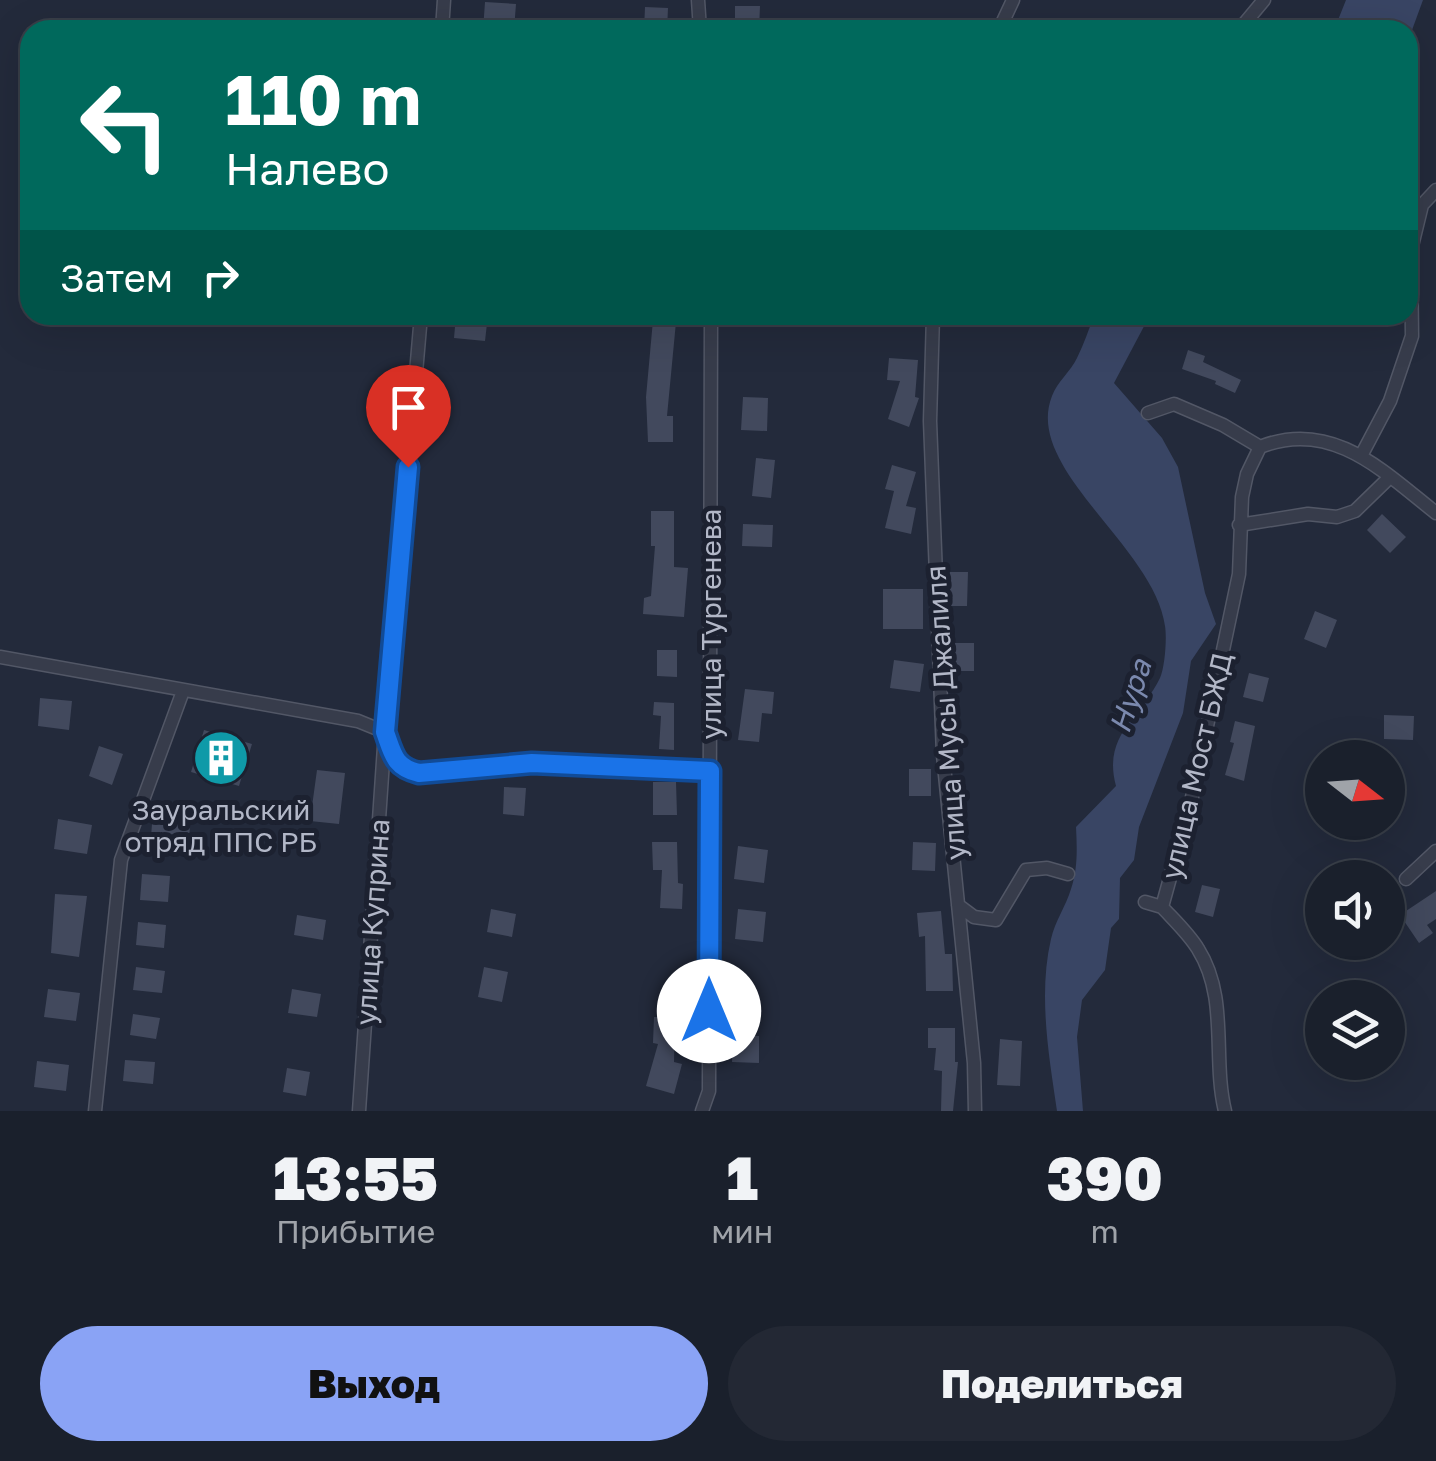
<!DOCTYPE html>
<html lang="ru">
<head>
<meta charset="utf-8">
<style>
	body { margin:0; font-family:"Golos Text",sans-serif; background:#232834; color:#f1f3f6; height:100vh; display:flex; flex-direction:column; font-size:38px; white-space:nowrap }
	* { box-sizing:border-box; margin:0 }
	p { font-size:32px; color:#9fa3a9 }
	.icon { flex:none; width:55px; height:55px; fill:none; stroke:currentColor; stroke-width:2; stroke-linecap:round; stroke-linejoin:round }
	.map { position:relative; height:1111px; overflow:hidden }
	.sheet { display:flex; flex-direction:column; background:#1a202c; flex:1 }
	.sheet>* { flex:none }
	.guide { position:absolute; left:20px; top:20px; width:1398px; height:305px; border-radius:30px; box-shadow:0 10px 40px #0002,0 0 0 2px #383e48; background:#00695c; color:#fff; overflow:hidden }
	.needle { width:65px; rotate:107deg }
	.controls { position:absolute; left:1305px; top:740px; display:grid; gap:20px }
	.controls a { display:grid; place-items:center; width:100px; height:100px; border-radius:50%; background:#1a202c; box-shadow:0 10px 40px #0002,0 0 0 2px #383e48; font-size:50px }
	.pin { position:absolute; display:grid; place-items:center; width:85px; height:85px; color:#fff; margin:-102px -42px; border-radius:50% 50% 50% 0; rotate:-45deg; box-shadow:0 0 10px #0007 }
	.pin .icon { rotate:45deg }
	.me { position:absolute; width:110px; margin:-55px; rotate:0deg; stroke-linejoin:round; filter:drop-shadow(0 0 8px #0008) }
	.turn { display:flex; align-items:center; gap:35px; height:210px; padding:0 40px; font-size:45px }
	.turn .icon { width:130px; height:130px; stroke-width:2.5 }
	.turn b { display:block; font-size:70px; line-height:85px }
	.then { display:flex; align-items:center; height:95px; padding:0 40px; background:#0003; gap:20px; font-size:38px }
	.eta { display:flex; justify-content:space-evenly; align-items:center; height:170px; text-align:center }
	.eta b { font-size:60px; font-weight:800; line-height:70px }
	.primary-button { display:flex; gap:20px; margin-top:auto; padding:20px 40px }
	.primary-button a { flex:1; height:115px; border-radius:60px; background:#8aa3f5; color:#111; font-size:40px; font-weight:800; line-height:115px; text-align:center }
	.primary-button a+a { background:#232834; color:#f1f3f6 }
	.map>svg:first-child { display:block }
	.water { fill:#394564 }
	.building { fill:#42495d }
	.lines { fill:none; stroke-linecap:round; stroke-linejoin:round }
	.minor-casing { stroke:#525766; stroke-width:15 }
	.minor { stroke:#373c4b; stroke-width:12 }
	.route-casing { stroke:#114b97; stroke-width:25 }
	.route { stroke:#1a73e8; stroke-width:18 }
	.labels { text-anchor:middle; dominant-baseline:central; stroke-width:10; stroke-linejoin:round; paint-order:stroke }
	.street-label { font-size:28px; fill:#b2b7c7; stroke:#1c2130 }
	.poi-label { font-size:28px; fill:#b2b7c7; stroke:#1c2130 }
	.water-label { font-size:30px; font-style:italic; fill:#7b89ae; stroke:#1c2130 }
</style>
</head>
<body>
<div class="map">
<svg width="1436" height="1111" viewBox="0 0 1436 1111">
	<rect width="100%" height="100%" fill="#232a3b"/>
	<!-- water -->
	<path class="water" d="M1346,0H1423L1408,41V30H1334Z
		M1094,315H1150L1114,383L1162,438L1178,467L1205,593L1216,624L1191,661L1183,713L1139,827L1134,860L1120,878L1119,919L1111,928L1105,970L1082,1000L1077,1037L1083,1111H1057C1049,1056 1038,995 1051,939C1055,921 1066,906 1071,889C1078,868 1077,848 1076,827L1116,786C1102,735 1141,717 1160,678C1165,667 1167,638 1165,626C1154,546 1023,469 1052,396C1057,382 1071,371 1077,358C1084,344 1089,329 1094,315Z"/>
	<!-- building -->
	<path class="building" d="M485,2L516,4L514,30H483Z
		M735,6H760L759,30H735Z
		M645,7L668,8L667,30H644Z
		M456,315H488L485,341L454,338Z
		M653,320L676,322L667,416H673V442H648L646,397Z
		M1188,350L1205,356L1203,362L1241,380L1235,393L1215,384L1216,381L1182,369Z
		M889,358L918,360L915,397L919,398L909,427L888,419L900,381L887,380Z
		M743,397L768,398L767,431L741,430Z
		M756,458L775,460L771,498L752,496Z
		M892,465L916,472L906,506L916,508L911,534L885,528L894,491L885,489Z
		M651,511H674V567L688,568L684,617L643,614L644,598L651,596L655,546H651Z
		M1382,514L1406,537L1390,553L1367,530Z
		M743,524L773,525L772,547L742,546Z
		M950,572H968L967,606H950Z
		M883,589H923V629H883Z
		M1315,611L1337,620L1326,648L1304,639Z
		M954,643H974V671H954Z
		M657,650H677V677L657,676Z
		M894,660L924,664L920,692L890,688Z
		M1249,673L1269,678L1263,702L1243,697Z
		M745,689L774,692L772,714L762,713L759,742L738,740Z
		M40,698L72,701L69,730L38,726Z
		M654,702L674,703V750L659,749L661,716L653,715Z
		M1384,715L1414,716L1413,740L1384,739Z
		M1235,721L1255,726L1244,781L1225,775L1234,743L1230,742Z
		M204,730L252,744L239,786L191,772Z
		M99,746L123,754L112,785L89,776Z
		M909,769H931V796H909Z
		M317,770L345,773L339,824L310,821Z
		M653,782H676L677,815H653Z
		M504,787L526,788L524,816L503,814Z
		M153,810L191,812L188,853L150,851Z
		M58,819L92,825L87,854L54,849Z
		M652,842H677L678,883L683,884L682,909L660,908L662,870H653Z
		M913,842L936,843L935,871L912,870Z
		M738,846L768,850L764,883L734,879Z
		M142,874L170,876L168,902L140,900Z
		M1202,885L1220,889L1213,917L1195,912Z
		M1436,891V919L1427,925L1433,933L1419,943L1400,915Z
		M55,894L87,896L79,957L51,953Z
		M491,909L516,914L512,937L487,932Z
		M738,909L766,912L763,942L735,939Z
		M941,911L945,954H952L953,991H926L925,936L919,937L917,913Z
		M297,915L326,920L323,940L294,935Z
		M138,922L166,925L164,948L136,945Z
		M136,967L165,971L162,993L133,990Z
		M484,967L508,972L502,1002L478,997Z
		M48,989L80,993L76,1021L44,1017Z
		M292,989L321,994L317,1017L288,1013Z
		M133,1014L160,1018L156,1039L130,1035Z
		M654,1017H675L674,1062L682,1064L674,1094L646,1086L658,1044L653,1043Z
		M928,1028H955V1062H958L953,1111H941L942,1071L934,1070L936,1048H928Z
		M733,1035L759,1036V1063L732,1062Z
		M1000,1039L1022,1041L1020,1086L997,1085Z
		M125,1060L155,1062L153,1084L123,1081Z
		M37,1061L69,1065L66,1091L34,1087Z
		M287,1068L310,1072L306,1096L283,1092Z"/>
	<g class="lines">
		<!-- minor casing -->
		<g class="minor-casing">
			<path id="minor" d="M698,0L700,30
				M442,30L444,0
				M999,30L1013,0
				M1239,30L1264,0
				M933,315L930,421L943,755L974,1063L975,1111
				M1148,413L1174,404L1223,425L1260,447
				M1361,456L1390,401L1412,336L1411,250L1422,205L1436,190
				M1239,525L1308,514L1337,517L1355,511L1390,477
				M0,657L358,721L385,732C392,755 394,767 419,773L532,763L710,771
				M1406,879L1436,851
				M1145,902L1162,907
				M958,905L974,917L996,920L1026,870L1047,868L1068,874
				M95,1111L121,860L183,691
				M359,1111L385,732L421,315
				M702,1111L709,1091L711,315
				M1225,1111C1212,1058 1229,998 1198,949C1189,934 1174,920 1162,907L1191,802L1239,574L1242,497L1247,474L1260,447C1332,418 1384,472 1436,513"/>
		</g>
		<!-- minor -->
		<use href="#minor" class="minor"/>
	</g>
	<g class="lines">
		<!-- route casing -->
		<g class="route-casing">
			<path id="route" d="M408,467L385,732C393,754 394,767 419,773L532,763L710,771L709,1011"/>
		</g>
		<!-- route -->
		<use href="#route" class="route"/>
	</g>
	<!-- icons -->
	<defs>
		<g id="building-disc" transform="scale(2.875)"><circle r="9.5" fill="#0f9aa8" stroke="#1c2130"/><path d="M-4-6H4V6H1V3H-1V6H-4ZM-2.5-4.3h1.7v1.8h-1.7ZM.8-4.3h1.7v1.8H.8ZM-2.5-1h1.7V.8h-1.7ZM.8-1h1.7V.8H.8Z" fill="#fff"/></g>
	</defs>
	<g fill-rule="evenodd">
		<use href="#building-disc" x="221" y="758"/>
	</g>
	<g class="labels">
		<!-- street labels -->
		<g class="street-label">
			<text transform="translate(710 624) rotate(-90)">улица Тургенева</text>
			<text transform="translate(945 713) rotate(-94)">улица Мусы Джалиля</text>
			<text transform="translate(1196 766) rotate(-77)">улица Мост БЖД</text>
			<text transform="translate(372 922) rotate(-86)">улица Куприна</text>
		</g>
		<!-- poi labels -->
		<g class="poi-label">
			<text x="221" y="809">Зауральский<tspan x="221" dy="32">отряд ППС РБ</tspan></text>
		</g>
		<!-- water labels -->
		<g class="water-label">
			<text transform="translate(1130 696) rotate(-72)">Нура</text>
		</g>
	</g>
</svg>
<div class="controls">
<a><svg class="needle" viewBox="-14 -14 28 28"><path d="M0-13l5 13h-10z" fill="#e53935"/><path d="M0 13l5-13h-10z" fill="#9fa3a9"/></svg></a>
<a><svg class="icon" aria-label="sound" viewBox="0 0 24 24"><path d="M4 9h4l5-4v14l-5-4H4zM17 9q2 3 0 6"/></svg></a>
<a><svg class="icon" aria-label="layers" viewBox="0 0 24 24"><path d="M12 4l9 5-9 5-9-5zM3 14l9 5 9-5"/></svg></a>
</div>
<div class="pin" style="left:408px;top:467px;background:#d93025"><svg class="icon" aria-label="arrive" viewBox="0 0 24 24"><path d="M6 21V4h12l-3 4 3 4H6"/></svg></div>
<svg class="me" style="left:709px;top:1011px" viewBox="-20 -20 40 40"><circle r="19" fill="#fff"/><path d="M0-13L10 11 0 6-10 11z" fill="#1a73e8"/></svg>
<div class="guide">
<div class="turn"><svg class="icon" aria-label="left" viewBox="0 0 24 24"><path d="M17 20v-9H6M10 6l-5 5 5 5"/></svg><div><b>110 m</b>Налево</div></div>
<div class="then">Затем<svg class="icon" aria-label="right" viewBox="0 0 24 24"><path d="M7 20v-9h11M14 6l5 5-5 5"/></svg></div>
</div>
</div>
<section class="sheet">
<div class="eta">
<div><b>13:55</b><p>Прибытие</p></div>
<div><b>1</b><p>мин</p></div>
<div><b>390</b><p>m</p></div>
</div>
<div class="primary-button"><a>Выход</a><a>Поделиться</a></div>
</section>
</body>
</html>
